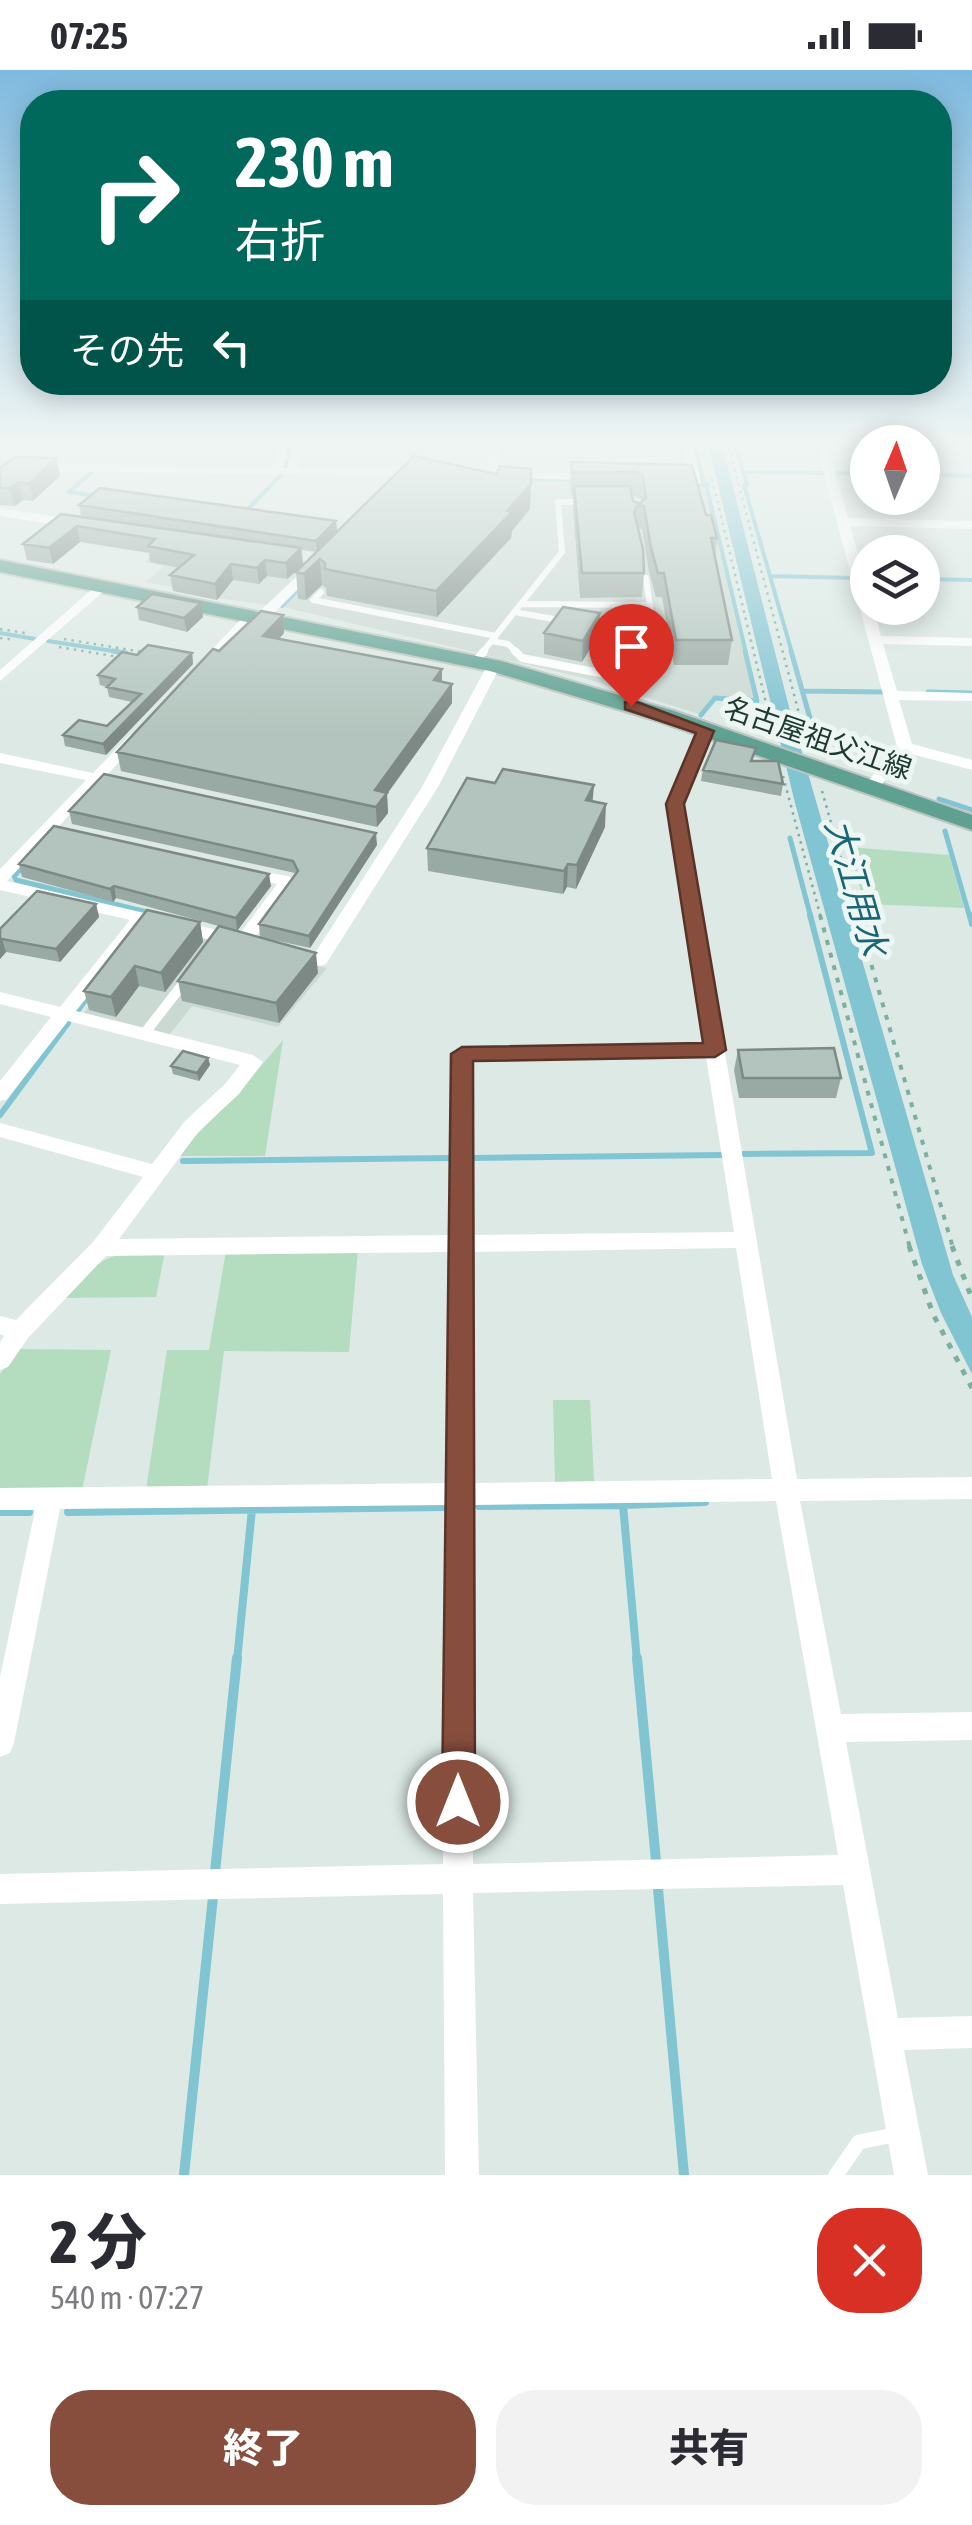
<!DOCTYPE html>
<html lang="ja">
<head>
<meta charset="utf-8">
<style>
	body { margin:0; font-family:"Asap Condensed","Noto Sans JP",sans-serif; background:#f2f2f3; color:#2b2b33; height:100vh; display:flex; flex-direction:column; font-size:38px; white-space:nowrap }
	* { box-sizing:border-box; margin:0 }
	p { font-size:32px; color:#7c7c81 }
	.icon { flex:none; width:55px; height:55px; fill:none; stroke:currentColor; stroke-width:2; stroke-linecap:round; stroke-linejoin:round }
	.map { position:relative; height:2105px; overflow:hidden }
	.details { display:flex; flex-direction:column; background:#fff; flex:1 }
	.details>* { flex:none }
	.top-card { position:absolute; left:20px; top:20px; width:932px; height:305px; border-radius:40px; box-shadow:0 5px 25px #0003; background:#00695c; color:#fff; overflow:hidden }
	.needle { width:65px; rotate:2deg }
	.fabs { position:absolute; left:850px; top:355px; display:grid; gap:20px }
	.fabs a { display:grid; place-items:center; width:90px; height:90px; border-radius:50%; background:#fff; box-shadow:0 5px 25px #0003; font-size:50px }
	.pin { position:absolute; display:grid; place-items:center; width:85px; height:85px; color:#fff; margin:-102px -42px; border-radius:50% 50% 50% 0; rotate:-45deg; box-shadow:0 0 10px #0007 }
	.pin .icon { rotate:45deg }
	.me { position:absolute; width:110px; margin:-55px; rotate:0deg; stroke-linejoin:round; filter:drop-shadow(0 0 8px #0008) }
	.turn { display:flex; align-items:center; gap:35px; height:210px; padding:0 50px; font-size:45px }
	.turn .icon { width:130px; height:130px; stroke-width:2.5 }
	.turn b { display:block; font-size:70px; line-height:85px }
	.then { display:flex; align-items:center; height:95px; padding:0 50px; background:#0003; gap:20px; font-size:38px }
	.round { display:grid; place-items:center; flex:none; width:105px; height:105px; border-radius:40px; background:#f2f2f3 }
	.summary { display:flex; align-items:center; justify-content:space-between; height:170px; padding:0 50px }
	h1 { font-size:60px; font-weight:800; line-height:75px }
	.action { display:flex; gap:20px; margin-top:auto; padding:20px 50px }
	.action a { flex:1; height:115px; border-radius:40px; background:#874e3e; color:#fff; font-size:40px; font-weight:800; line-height:115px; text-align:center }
	.action a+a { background:#f2f2f3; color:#2b2b33 }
	.status { display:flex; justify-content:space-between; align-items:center; height:70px; padding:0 50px; background:#fff; direction:ltr }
	.status svg { height:28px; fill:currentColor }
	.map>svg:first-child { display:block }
	.built { fill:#cbd9d3 }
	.green { fill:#b4dcbf }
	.water { fill:#81c4d2 }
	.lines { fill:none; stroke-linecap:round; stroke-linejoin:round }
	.stream-far4 { stroke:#81c4d2; stroke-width:4 }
	.stream-far3 { stroke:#81c4d2; stroke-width:5 }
	.stream-far2 { stroke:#81c4d2; stroke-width:6 }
	.stream-far1 { stroke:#81c4d2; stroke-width:8 }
	.stream { stroke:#81c4d2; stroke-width:10 }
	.primary-casing { stroke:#bcc4c2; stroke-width:4 }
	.path-far2 { stroke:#7baf9f; stroke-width:2.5; stroke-dasharray:2.5 5; stroke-linecap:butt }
	.path-far1 { stroke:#7baf9f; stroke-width:4; stroke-dasharray:5 8; stroke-linecap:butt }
	.path { stroke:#7baf9f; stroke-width:5; stroke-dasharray:6 9; stroke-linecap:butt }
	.lane-far3 { stroke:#fff; stroke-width:6 }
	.lane-far2 { stroke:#fff; stroke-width:8 }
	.lane-far1 { stroke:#fff; stroke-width:10 }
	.lane { stroke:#fff; stroke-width:15 }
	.street { fill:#fff; fill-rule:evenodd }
	.primary { fill:#5fa191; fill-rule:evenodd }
	.wall { fill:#99a9a3; fill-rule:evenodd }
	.shaded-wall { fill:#7d8984 }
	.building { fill:#b2c4bd; stroke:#7d8984; stroke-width:2.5 }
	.route { fill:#874e3e; stroke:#583328; stroke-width:2.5 }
	.labels { text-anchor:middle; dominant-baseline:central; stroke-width:10; stroke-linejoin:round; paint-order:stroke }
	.far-street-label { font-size:28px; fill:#1e3932; stroke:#edf6f2 }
	.water-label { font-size:35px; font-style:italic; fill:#176576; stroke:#edf6f2 }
</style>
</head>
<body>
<div class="status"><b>07:25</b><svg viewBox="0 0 49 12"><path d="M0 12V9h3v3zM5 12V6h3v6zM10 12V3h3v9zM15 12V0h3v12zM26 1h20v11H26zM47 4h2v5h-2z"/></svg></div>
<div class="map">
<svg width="972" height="2105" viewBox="0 0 972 2105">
	<rect width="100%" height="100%" fill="#dce9e4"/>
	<!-- built -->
	<path class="built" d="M417,406L705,416L755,630L714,627L699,644L584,608L283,537Z
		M169,471L310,492L312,495L270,535L184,524L186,520L146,512L163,496L145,492Z
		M151,856L327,898L278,957L192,936L170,964L84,943Z"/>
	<!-- green -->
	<path class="green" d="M848,777L949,785L964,838L865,834Z
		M283,970L265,1086H176L239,1022Z
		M358,1180L349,1282L224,1281L207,1419L146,1420L167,1280H209L226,1181Z
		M165,1181L156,1227L64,1228C106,1183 104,1184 165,1181Z
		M18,1279L111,1280L82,1421L0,1423V1304Z
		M553,1330H590L594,1411L555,1412Z"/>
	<!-- water -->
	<path class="water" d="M707,370H721L790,641L953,1205L972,1247V1304L941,1243L922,1194L795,733Z"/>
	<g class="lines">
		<!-- stream-far4 -->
		<path class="stream-far4" d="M694,370L704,415L708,414
			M734,370L747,415
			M285,398L293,370
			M93,401L69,422L95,426
			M746,402L825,403
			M834,403L868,404
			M922,405L972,406
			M525,409L577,410
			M690,414L704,415
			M706,414L746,583
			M744,415L792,583
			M242,445L283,403
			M771,506L854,508
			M922,509L972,510
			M282,536L302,516
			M0,563L35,569
			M48,571L126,583"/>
		<!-- stream-far3 -->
		<path class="stream-far3" d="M113,581L126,583
			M791,581L819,680
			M802,621L885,622
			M928,622L972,623
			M701,645L715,628L757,631L745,581
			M939,729L972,740
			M945,761L970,848
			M790,768L811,848
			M24,796L14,806L16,810L151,843"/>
		<!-- stream-far2 -->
		<path class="stream-far2" d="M970,845L972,854
			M78,940L90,923
			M0,1045L68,953
			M744,1084L872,1083L810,845
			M470,1088L721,1085
			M183,1091L451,1088"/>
		<!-- stream-far1 -->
		<path class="stream-far1" d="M479,1436L622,1435
			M0,1442H29
			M68,1442L445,1437
			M237,1591L252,1439
			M637,1591L623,1435L705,1432"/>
		<!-- stream -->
		<path class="stream" d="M637,1588L656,1791
			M215,1802L237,1588
			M658,1819L684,2105
			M184,2105L213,1827"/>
		<!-- primary casing -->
		<g class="primary-casing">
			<path id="primary" d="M0,490L501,591L674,641L972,745V760L658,651L490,601L0,502Z"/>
		</g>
		<!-- path-far2 -->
		<path class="path-far2" d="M727,370L807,674
			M712,409L773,662
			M0,559L25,563
			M0,568L15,570
			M64,569L143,582
			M59,577L119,587
			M783,706L821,848
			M822,721L858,848"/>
		<!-- path-far1 -->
		<path class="path-far1" d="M820,845L910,1178
			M857,845L953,1178"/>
		<!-- path -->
		<path class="path" d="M909,1176L933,1244L972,1318
			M952,1176L972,1229"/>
		<!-- lane-far3 -->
		<path class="lane-far3" d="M646,508L655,574L647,583
			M321,522L313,530L496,566
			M521,534L650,535
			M514,542L565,551
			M586,555L654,567
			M491,571L508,574L517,583
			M482,583L562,482L558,432H582"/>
		<!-- lane-far2 -->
		<path class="lane-far2" d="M515,581L522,588L626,608L649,581
			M476,591L484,581"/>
		<!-- lane-far1 -->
		<path class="lane-far1" d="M144,964L186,910"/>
		<!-- lane -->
		<path class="lane" d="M836,2105L859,2072L899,2064"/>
		<!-- street -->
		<path class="street" d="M35,370H47L25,394L272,397L279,370H290L283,398H287L294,370H305L299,398L423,400L429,403L423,406L18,401L0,415V405L5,401L0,400V394H12Z
			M487,370H499L500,404L494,407L488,404Z
			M682,370H693L700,413H672L666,410L672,407H689Z
			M815,370H826L848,448L972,451V459L850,456L868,518V538H873L881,566L972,568V576L883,574L897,621L972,623V631L899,630L912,674L972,690V700L908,683L875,722L869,724L861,719L897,677Z
			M507,402L598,405L604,408L598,411L503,407V403Z
			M0,438L77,450L83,454L77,458L0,446Z
			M313,491L323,494L268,549L258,548L205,603H195V597L249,541L259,542Z
			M99,513L110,516L0,611V600Z
			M489,592L501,595L438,717L326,894L320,896L288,888L285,884L294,878L315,883L422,717Z
			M706,657L713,661L683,734L797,1409L972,1407V1429L800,1431L841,1644L972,1642V1670L846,1672L898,1948L972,1946V1978L904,1980L928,2105H894L843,1815L473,1823L479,2105H445L443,1824L0,1834V1804L443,1794L447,1435L60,1439L14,1673L10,1683L0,1687V1607L35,1440H0V1418L448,1413L450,1182L106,1186L28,1268L8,1297L0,1300V1272L4,1266L0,1264V1246L16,1250L93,1172L143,1107L0,1067V1053L152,1094L185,1051L225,1014L240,995L68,951L7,1029L0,1031V1011L51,947L0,934V922L60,937L130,850L0,820V799L86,710L0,693V683L93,703L130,665L135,664L142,668L7,811L239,865L277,814L240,806V798L288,806L296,811L249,876L243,878L145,854L76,941L253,985L263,992L239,1024L199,1061L119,1169L450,1165L452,984L455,979L704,974L667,734L699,661ZM706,987L734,1162L472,1165V990ZM736,1178L772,1409L472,1413V1182ZM776,1431L838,1785L473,1794L472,1435Z"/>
		<!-- primary -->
		<use href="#primary" class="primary"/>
	</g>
	<!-- wall -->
	<path class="wall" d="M56,388L60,406L33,431L23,430L15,436L0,435V418Z
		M571,392L692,395L706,445L717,468L715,487L732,570L728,595H674L662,527H656L649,502L642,459H638L644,503L642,527L580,528L573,439V425H571L570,414ZM632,425L641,429L640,434L633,431Z
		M531,399L530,439L512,461L511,468L437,547L327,526L326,518L322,515L306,530L298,529L296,502L316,482L302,480L303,495L287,509L267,506L259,514L233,510L217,530L173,521L170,505L179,498L150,492L149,483L80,472L53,494L27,490L23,474L81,446L79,435L336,451L337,462L496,404Z
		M201,533L203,547L187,562L139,550L137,537Z
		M600,543L599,564L582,592L544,584V563Z
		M283,545L284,563L279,569L442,599V612L452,614V633L387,724L388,743L377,757L121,701L117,682Z
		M192,583L193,594L106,685L65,676L63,665L107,656L132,632L109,627L107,617L100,615L98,605L137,585Z
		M754,691L783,714L781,726L701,711L703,700Z
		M593,731L605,757L576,819L567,817L563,824L428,801L427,778Z
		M69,741L377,775L310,878L260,867L259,854L295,803L72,754Z
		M19,794L271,816L237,861L116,828L113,832L22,807Z
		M96,834L99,847L60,892L6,882L0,889V859Z
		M200,852L203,872L165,922L139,916L116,947L89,940L84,921Z
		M318,903L279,953L182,931L178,911Z
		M738,980L841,1008L836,1028H739L734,1000Z
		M208,988L210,995L199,1011L173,1004L171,996Z"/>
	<!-- shaded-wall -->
	<path class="shaded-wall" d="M56,388L60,406L33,431L29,414Z
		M19,412L23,430L15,436L10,418Z
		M531,414L530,439L512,461L511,468L437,547L436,521Z
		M336,451L337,462L317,482L316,471Z
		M77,456L80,472L53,494L49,478Z
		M301,478L303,495L287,509L286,493Z
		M320,489L322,515L306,530L304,504Z
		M265,490L267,506L259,514L257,498Z
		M231,494L233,510L217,530L215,514Z
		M201,533L203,547L187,562L184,548Z
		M600,543L599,564L582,592L583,571Z
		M283,545L284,563L265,585L263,566Z
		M192,583L193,594L106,685L103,674Z
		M442,599V618L434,610Z
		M452,614V633L387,724L388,743L377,757L375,720Z
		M594,715L592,738L586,730Z
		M606,734L605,757L576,819L577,795Z
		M376,763L377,775L310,878L309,866Z
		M568,794L567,817L563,824L564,801Z
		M269,804L271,816L237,861L236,848Z
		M114,816L116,828L113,832L110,819Z
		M96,834L99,847L60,892L56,879Z
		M200,852L203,872L165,922L161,903Z
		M2,869L6,882L0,889V871Z
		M316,883L318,903L279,953L276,933Z
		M135,896L139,916L116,947L111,927Z
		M208,988L210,995L199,1011L197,1003Z"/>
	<!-- building -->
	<path class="building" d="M414,386L496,404L500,396L531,399V414L507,441L512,442L436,521L325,499V493L320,489L304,504L296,502Z
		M15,387L56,388L29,414L19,412L10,418H0V398Z
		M571,392L692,395L706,445H711L717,468H711L732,570H676L664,503H658L651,478L644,436H637L634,442L643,479L644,503H582L574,416H630L633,431L640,434L646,428L643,406L637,402H572Z
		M100,418L336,451L316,471L79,435Z
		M61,444L301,478L286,493L265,490L257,498L231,494L215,514L170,505L194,485L148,476L155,469L77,456L49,478L23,474Z
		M152,524L201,533L184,548L137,537Z
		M563,537L600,543L583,571L544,563Z
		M261,541L283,545L263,566L442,599L434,610L452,614L375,720L387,723L376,737L117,682L213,579L219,581Z
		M148,575L192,583L103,674L63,665L79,650L107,656L141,624L107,617L115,609L98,605L122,582L137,585Z
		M716,670L756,678L751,691H778L783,714L703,700Z
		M503,699L594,715L586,730L606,734L577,795L568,794L564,801L427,778L467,708L495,713Z
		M104,704L376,763L309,866L259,854L298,801L293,791L69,741Z
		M54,756L269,804L236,848L114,816L110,819L19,794Z
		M37,821L96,834L56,879L2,869L0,871V859Z
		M147,840L200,852L161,903L135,896L111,927L84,921Z
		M219,856L316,883L276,933L178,911Z
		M834,978L841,1008H743L738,980Z
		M183,981L208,988L197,1003L171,996Z"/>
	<!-- sky -->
	<linearGradient id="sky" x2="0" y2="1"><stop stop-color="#7fbadf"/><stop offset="0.56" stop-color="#eff5f3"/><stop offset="1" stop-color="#eff5f3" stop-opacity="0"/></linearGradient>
	<rect width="972" height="665" fill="url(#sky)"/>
	<!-- route -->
	<path class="route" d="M625,632H637L714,661L684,734L726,980L715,987L473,991L475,1732L470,1744L458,1748L447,1744L442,1732L451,984L462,977L703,973L666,734L696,663L625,639Z"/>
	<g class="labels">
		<!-- far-street labels -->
		<g class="far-street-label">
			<text transform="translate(818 668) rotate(19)">名古屋祖父江線</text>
		</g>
		<!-- water labels -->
		<g class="water-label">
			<text transform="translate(857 817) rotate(74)">大江用水</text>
		</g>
	</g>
</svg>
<div class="fabs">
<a><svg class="needle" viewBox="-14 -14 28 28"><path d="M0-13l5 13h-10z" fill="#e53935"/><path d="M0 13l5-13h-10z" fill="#7c7c81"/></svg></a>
<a><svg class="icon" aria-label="layers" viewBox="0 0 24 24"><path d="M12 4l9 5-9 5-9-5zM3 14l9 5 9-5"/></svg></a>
</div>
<div class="pin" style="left:631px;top:636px;background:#d93025"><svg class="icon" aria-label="arrive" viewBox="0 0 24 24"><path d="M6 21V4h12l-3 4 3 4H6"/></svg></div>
<svg class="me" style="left:458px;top:1732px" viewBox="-20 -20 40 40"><circle r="17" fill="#874e3e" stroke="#fff" stroke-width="3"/><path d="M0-11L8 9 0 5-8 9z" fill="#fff"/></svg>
<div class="top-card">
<div class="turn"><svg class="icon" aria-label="right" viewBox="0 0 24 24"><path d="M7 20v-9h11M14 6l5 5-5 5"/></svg><div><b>230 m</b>右折</div></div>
<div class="then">その先<svg class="icon" aria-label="left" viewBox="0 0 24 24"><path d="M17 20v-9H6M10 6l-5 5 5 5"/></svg></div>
</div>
</div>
<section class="details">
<div class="summary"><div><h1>2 分</h1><p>540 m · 07:27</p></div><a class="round" style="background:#d93025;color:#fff"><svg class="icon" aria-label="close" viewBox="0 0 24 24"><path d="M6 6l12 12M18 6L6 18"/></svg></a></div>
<div class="action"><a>終了</a><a>共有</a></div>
</section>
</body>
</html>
